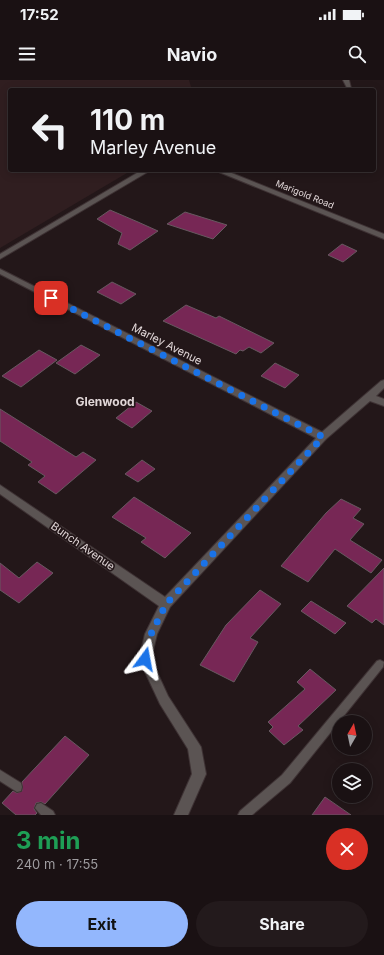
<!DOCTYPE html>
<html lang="en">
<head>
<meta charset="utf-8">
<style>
	body { margin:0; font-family:Inter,sans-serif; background:#231a1c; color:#f1f3f6; height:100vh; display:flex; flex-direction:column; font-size:15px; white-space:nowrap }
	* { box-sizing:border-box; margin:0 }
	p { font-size:13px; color:#9f9da0 }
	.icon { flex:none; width:22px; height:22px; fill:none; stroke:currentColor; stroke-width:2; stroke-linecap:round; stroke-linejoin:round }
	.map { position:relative; height:735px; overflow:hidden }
	.drawer { display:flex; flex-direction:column; background:#1a1113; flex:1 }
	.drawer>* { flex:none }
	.top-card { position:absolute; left:8px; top:8px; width:368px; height:84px; border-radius:4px; box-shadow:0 2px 10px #0003,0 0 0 1px #383133; background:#1a1113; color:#f1f3f6; overflow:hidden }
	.needle { width:26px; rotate:9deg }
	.tools { position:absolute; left:332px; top:635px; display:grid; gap:8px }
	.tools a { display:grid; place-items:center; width:40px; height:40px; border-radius:50%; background:#1a1113; box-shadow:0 2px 10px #0003,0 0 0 1px #383133; font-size:20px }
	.pin { position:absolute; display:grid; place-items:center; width:34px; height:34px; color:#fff; margin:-17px; border-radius:8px; box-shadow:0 2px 6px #0006 }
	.me { position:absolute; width:44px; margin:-22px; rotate:13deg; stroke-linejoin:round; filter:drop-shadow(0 0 3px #0008) }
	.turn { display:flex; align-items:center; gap:14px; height:84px; padding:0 16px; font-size:18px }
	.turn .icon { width:52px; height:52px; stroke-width:2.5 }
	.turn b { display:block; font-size:28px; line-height:34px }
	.round { display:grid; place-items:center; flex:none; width:42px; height:42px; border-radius:21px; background:#231a1c }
	.head { display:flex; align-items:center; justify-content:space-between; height:68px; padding:0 16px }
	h1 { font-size:24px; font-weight:700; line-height:30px; color:#1e9e55 }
	.action { display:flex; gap:8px; margin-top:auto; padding:8px 16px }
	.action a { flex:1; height:46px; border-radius:24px; background:#93b7fd; color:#111; font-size:16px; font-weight:700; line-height:46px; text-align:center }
	.action a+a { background:#231a1c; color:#f1f3f6 }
	.status { display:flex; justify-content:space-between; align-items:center; height:28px; padding:0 20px; background:#1a1113; direction:ltr }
	.status svg { height:11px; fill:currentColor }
	header { display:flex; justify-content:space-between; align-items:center; height:52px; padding:0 16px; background:#1a1113; font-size:18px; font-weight:700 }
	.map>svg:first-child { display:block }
	.built { fill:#301e20 }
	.building { fill:#772755; stroke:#675960 }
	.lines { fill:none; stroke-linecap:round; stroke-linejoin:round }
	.service-casing { stroke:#3e3234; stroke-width:2 }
	.minor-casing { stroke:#3e3234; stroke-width:2 }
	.service { fill:#5b5453; fill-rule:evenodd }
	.minor { fill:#5b5453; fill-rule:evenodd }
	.route { stroke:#1a73e8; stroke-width:7; stroke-dasharray:0 12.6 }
	.labels { text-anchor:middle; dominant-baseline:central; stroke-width:3.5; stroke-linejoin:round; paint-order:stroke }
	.far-street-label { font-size:9px; fill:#e1d7d8; stroke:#231719 }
	.street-label { font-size:11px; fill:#e1d7d8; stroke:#231719 }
	.neighbourhood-label { font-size:12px; font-weight:bold; fill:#e1d7d8; stroke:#231719 }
</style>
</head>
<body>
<div class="status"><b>17:52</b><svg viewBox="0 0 49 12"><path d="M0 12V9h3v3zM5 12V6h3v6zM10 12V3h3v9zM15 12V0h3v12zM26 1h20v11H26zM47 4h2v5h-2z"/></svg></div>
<header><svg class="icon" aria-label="menu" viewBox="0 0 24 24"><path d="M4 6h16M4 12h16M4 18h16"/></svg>Navio<svg class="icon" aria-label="search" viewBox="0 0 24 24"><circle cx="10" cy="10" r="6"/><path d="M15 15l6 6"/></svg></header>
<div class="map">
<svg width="384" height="735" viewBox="0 0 384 735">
	<rect width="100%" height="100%" fill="#231719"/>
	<!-- built -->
	<path class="built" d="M0,0H189L192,10H10V90H132L0,168Z"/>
	<!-- building -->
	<path class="building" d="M110,130L138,142L158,151L130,170L118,164L122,153L97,139Z
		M185,132L227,145L213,159L167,144Z
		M342,164L357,171L343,182L328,175Z
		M112,202L136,214L121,224L97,212Z
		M186,225L216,238L219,236L274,263L261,273L249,267L243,271L240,270L236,274L163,241Z
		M81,265L100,275L75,294L56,283Z
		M39,270L57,280L21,307L2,296Z
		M275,283L299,295L285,308L261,296Z
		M136,322L152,331L132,348L116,338Z
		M0,329L76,377L83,372L96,380L56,414L38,402L45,396L28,385L32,382L0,361Z
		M142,380L155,389L138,402L125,394Z
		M134,417L191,453L165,478L141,462L146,458L112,437Z
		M341,419L361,429L353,438L364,444L350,460L382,480L371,493L335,469L308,502L281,486L326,433Z
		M37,482L53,493L19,523L0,510V483L19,498Z
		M384,488V545L376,539L372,543L347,526Z
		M260,510L281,524L250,558L258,562L234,602L200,585L226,545Z
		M311,521L346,543L335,554L301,531Z
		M310,589L336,610L298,646L303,650L284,665L269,651L273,647L268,642L305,609L297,602Z
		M65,656L89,675L45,724L41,722L36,723L34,729L37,733L35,735H16L2,723L13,711L17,713L22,711V702Z
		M325,717L351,735H312Z"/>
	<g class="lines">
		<!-- service casing -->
		<g class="service-casing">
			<path id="service" d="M380,580L384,582L383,587L290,703L252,735H238L240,731L282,695L377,581Z
				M0,690L21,703L22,707L21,711L17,712L0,701Z
				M41,723L53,731L55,735H41L35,728L37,724Z"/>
		</g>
		<!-- minor casing -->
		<g class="minor-casing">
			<path id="minor" d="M343,0H349L351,8H347Z
				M142,90H151L0,179V174Z
				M214,90H224L384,154V159Z
				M0,189L322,352L381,301L384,300V308L376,316L384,319V326L370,321L326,359L170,527L157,554L151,579L168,616L201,667L206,694L188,735H174L192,694L188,669L160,624L139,579L145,554L159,526L0,414V405L165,517L316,358L0,194Z"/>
		</g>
		<!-- service -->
		<use href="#service" class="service"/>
		<!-- minor -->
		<use href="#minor" class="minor"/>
	</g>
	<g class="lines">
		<!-- route -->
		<path class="route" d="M51,218L323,357L166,524L151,554L145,579"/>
	</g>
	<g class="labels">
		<!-- far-street labels -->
		<g class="far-street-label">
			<text transform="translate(305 114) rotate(22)">Marigold Road</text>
		</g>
		<!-- street labels -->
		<g class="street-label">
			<text transform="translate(167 264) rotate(27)">Marley Avenue</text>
			<text transform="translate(83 466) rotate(35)">Bunch Avenue</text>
		</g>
		<!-- neighbourhood labels -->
		<g class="neighbourhood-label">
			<text x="105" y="321">Glenwood</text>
		</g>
	</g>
</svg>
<div class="tools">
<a><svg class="needle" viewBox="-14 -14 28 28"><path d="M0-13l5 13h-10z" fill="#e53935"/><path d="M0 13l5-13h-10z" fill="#9f9da0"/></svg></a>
<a><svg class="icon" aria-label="layers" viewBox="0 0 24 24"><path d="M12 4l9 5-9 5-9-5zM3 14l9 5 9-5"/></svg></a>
</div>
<div class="pin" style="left:51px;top:218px;background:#d93025"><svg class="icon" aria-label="arrive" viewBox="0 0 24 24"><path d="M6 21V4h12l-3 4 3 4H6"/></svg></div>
<svg class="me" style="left:145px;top:579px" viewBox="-20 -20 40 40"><path d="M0-17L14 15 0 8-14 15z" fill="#1a73e8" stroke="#fff" stroke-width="4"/></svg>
<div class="top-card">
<div class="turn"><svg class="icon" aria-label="left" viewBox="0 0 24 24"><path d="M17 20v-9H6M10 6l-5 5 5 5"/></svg><div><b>110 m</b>Marley Avenue</div></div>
</div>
</div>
<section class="drawer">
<div class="head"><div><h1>3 min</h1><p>240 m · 17:55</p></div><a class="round" style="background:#d93025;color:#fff"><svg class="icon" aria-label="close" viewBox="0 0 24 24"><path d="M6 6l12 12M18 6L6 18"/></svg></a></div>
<div class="action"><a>Exit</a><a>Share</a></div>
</section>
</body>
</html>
